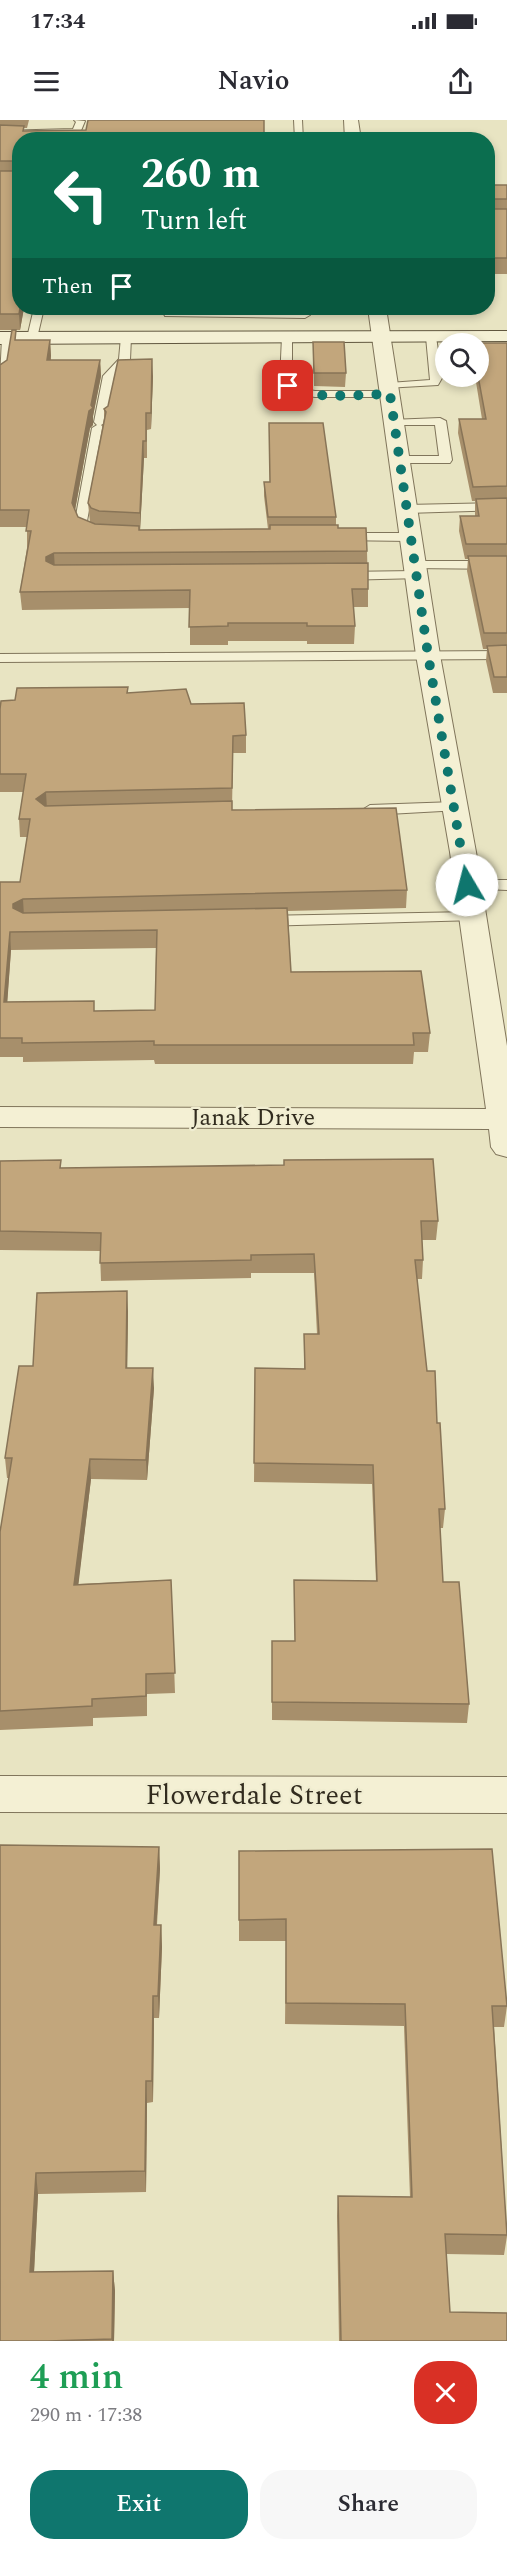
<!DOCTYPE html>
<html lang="en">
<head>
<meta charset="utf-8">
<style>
	body { margin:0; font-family:Spectral,serif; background:#f7f7f7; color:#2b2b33; height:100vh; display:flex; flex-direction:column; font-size:22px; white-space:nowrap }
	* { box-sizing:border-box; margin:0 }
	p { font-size:20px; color:#7c7c81 }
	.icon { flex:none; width:33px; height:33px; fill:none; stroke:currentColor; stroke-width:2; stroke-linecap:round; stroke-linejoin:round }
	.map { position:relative; height:2221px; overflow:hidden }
	.panel { display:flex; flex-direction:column; background:#fff; flex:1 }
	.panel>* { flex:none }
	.guide { position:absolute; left:12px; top:12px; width:483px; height:183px; border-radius:24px; box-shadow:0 3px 9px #0003; background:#0b6e4f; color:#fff; overflow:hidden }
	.fabs { position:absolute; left:435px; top:213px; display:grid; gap:12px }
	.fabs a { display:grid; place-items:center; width:54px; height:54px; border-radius:50%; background:#fff; box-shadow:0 3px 9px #0003; font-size:30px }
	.pin { position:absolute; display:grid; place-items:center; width:51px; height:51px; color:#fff; margin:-26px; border-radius:12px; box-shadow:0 3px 9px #0006 }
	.me { position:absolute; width:66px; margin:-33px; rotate:352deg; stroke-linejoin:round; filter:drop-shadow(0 0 4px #0008) }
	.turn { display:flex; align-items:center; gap:21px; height:126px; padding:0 30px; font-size:27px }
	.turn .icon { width:78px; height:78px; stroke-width:2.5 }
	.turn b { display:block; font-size:42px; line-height:51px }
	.then { display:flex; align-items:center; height:57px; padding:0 30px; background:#0003; gap:12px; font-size:22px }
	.round { display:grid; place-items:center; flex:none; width:63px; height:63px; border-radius:24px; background:#f7f7f7 }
	.summary { display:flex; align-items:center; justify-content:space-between; height:102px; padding:0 30px }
	h1 { font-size:36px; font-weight:600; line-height:45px; color:#1e9e55 }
	.action { display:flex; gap:12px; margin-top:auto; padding:12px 30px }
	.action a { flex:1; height:69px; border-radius:24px; background:#0f766e; color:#fff; font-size:24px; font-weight:600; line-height:69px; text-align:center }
	.action a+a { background:#f7f7f7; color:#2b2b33 }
	.status { display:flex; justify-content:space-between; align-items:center; height:42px; padding:0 30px; background:#fff; direction:ltr }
	.status svg { height:16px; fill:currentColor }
	header { display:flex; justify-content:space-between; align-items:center; height:78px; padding:0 30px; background:#fff; font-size:27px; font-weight:600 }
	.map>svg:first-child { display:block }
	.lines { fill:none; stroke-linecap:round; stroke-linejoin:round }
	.lane-casing { stroke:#80755b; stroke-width:2 }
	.street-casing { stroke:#80755b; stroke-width:2 }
	.secondary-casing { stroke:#61573f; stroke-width:2 }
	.lane { fill:#f4f0d4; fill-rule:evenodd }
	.street { fill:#f4f0d4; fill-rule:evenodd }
	.secondary { fill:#f4f0d4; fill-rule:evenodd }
	.wall { fill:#a78f6b; fill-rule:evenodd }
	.shaded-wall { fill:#887457 }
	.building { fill:#c2a67c; stroke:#887457; stroke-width:1.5; fill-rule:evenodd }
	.route { stroke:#0f766e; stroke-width:10; stroke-dasharray:0 18 }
	.labels { text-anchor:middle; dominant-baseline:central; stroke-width:4.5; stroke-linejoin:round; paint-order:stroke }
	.street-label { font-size:24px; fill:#312b1e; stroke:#f0edd1 }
	.near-street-label { font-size:28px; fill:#312b1e; stroke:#f0edd1 }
</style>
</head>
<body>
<div class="status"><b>17:34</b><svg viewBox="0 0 49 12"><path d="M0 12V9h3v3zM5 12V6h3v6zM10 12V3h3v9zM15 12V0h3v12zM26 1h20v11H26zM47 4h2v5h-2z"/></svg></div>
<header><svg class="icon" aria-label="menu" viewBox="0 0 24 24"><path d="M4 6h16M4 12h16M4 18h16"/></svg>Navio<svg class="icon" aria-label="share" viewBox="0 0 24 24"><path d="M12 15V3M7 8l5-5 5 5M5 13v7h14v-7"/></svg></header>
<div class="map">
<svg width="507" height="2221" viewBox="0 0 507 2221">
	<rect width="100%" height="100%" fill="#e8e4c2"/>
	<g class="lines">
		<!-- lane casing -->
		<g class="lane-casing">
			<path id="lane" d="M74,0L85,1L80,13L51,17H0V11L73,9L76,2Z
				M294,0H302L303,20H295Z
				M34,188H44L37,218L32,221L27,218Z
				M169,191L305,192L310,195L305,198L165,196L164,194Z
				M126,214L131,217L130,240L114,257L106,302L101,305L104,308L87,401L89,407L104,415L98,419L80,412L75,401L92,308L97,305L94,302L103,256L119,239L121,217Z
				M287,214L292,217V260L298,268L315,271H390L396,274L390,277H315L290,273L280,260L282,217Z
				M431,214L436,217L442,258L438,265L385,268V264L389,263L430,260L426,217Z
				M7,215L12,218L6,256L0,259L2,218Z
				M440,298L446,301L452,340L450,343H395L393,340L399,336H439L435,305H394L390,304V300Z
				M500,383L506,387L504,390L406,393L400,389L406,385Z
				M341,413H410L416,417L410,421L336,420L335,417Z
				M415,441H507V449L410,448L408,445Z
				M416,451L423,455L421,458L341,460L334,456L341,452Z
				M507,531V539L0,542V534Z
				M455,682L460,684L463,687L460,690L370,695L362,690L370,685Z
				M467,760H507V770L461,768L459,765L461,762Z
				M471,792L477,794L479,797L477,800L261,806L253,801L261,796Z"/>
		</g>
		<!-- street casing -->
		<g class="street-casing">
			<path id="street" d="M344,0H358L361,20H345Z
				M368,188H386L440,535L476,732L507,926V1037L496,1034L491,1027L489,1009L0,1007V987L486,989L450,732L416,535Z
				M0,1656L507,1657V1693L0,1692Z"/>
		</g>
		<!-- secondary casing -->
		<g class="secondary-casing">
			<path id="secondary" d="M507,211V221L0,224V212Z"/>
		</g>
		<!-- lane -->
		<use href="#lane" class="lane"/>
		<!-- street -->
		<use href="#street" class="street"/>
		<!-- secondary -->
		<use href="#secondary" class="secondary"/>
	</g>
	<!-- wall -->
	<path class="wall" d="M0,0H29L27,8H24V11L86,10L264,0L20,20V188H24L20,210H0Z
		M488,65H507V154H488Z
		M88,188H128L127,192H88Z
		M17,220H50L51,240H100L101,256L93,296V305L90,308L75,390L78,397L90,402L88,383L104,298V289L153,256L151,309L147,310V338H144L140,410L268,409L264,376V362L336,397V405L338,408L367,431L368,469V487H353L355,506L354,524H307V521H228V525H190V488L22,490L20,472L27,428V407H0V245L7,240Z
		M313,222L346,253L345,267L314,266Z
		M507,223V573H493L486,541L487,529H483L467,451L468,439H465L459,411L460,396H475V381H472L458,313L459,299H482L475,256H478Z
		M128,567V573L191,584L246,615V633H233L232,690L407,770L406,788L288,791L291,852L430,913L428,932H414L413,944H155L154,940L23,942V937H0V762H20L27,717H20L19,699L23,672H0V589L15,580ZM156,828L155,890L95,891L7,882L11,830Z
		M0,1041L62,1048L438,1101L436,1120H422L423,1140L422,1159H417L427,1251L437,1303L445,1389L443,1408H440L443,1462L469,1584L467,1603L272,1600V1521H294L376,1461L372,1364L254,1362L255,1248L304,1249V1214H317L314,1153H251V1158L101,1161L100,1131L0,1130Z
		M128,1191L127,1248L154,1268L147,1360L91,1359L78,1464L171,1460L175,1573L147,1574V1596L93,1598V1606L0,1610V1412L9,1358H7L5,1338L33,1246Z
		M0,1725L159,1727L160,1749L157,1805H161L162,1827L159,1898H154L153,1982L147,1983L146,2072L38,2074L34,2152L113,2151L115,2171L114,2221H0Z
		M239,1731L507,1886L504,1907H494L507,2116L504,2135L446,2134L450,2192L507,2221H339L337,2096L338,2076L410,2077L404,1906L285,1904L286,1821H239Z"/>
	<!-- shaded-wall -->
	<path class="shaded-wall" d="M20,188H24L20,210L19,194Z
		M50,220L51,236L48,256L47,240Z
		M152,239L153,256L151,309V293Z
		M100,240L101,256L93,296V305L90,308L73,401L72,383L89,291Z
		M143,321L144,338L140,411V393Z
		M54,433L55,451L47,455L46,437Z
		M46,672L47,690L36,679Z
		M23,779L24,797L15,802L13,784Z
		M10,812L11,830L6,901L4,882Z
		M127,1171L128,1191L127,1268L126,1248Z
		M153,1248L154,1268L147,1360L146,1340Z
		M90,1339L91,1359L76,1485L74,1465Z
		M159,1727L160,1749L155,1827L154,1805Z
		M161,1805L162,1827L159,1898L158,1876Z
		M153,1876L154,1898L153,1982L152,1961Z
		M146,1961L147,1983L146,2072L145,2051Z
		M36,2053L38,2074L33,2172L30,2152Z
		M113,2151L115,2171L114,2221H112Z"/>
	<!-- building -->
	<path class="building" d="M88,0H264V20H20V41H0V5L24,6L23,11L86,10Z
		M0,51H20V188L19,194H0Z
		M488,65H507V79H489L488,80Z
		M488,84L489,89H507V138H488Z
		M12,210H16L15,220H50L47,240H100L91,285L93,288L89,291L72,383L78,397L95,404L139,406V410L256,409H270V405H338V408H366L367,431L54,433L46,437V441L54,445L368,443V469H352L355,506H307V503H228V506L189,507L190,470L20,472L31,411H26L29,390H0V245L7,240Z
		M313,222H344L346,253H314Z
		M473,223H507V366L473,367L459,299H486L478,256V224Z
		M152,239L151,293H146V321H143L140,393L99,391L91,388L88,383L106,292L104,289L108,286L118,240Z
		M269,303H323L336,397H268L264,362H270Z
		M507,378V424H466L460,396H479L476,379Z
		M468,436H507V513H484Z
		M507,525V557H494L487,526Z
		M128,567L127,573L186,569L191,584L244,583L246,615L233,616L232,668L46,672L36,679L45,686L232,681V690L396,688L407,770L23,779L13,784V788L23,793L287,788L291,852L421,851L430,913H413L414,925H154V921L22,923V918H0V762H20L30,699H19L26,654H0V589L1,581L15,580L17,568ZM157,810L155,890L94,891V881L4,882L10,812Z
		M433,1039L438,1101H421L423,1140H415L427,1251H435L437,1303H440L445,1389H439L443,1462H459L469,1584L272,1582V1521H295L294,1460L377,1461L373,1345L254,1343L255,1248L305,1249L304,1214H319L314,1134L251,1135V1140L100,1143L101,1113L0,1111V1041L61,1040L60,1048L284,1045V1040Z
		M127,1171L126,1248H153L146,1340L90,1339L74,1465L171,1460L175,1553L146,1554V1576L92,1579V1586L0,1591V1412L12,1338H5L19,1246H33L37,1173Z
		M0,1725L159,1727L154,1805H161L158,1876H153L152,1961H146L145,2051L36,2053L30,2152L113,2151L112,2219L48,2221H0Z
		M492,1729L507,1886H492L507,2115L445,2114L450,2192L507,2193V2221H341L338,2076L412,2077L405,1884L286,1883V1799L239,1800V1731Z"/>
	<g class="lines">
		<!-- route -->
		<path class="route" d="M288,266C305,281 366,274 390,274L428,535L467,765"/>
	</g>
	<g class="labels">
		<!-- street labels -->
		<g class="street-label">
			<text x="253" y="998">Janak Drive</text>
		</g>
		<!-- near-street labels -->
		<g class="near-street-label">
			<text x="254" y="1675">Flowerdale Street</text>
		</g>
	</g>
</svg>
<div class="fabs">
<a><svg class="icon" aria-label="search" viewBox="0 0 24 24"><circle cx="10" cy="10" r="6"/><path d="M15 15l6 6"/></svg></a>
</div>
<div class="pin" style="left:288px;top:266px;background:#d93025"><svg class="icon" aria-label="arrive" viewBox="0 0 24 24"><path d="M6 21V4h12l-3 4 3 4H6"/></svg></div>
<svg class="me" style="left:467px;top:765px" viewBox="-20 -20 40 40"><circle r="19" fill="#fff"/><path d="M0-13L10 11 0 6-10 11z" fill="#0f766e"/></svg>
<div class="guide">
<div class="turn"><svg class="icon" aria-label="left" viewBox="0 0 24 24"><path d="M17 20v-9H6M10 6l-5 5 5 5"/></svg><div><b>260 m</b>Turn left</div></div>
<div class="then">Then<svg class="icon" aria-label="arrive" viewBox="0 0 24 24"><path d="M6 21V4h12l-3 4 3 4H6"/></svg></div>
</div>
</div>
<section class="panel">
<div class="summary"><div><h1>4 min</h1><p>290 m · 17:38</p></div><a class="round" style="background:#d93025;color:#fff"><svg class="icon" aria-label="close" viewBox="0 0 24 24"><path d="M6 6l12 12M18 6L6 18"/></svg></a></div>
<div class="action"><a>Exit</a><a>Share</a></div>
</section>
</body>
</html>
